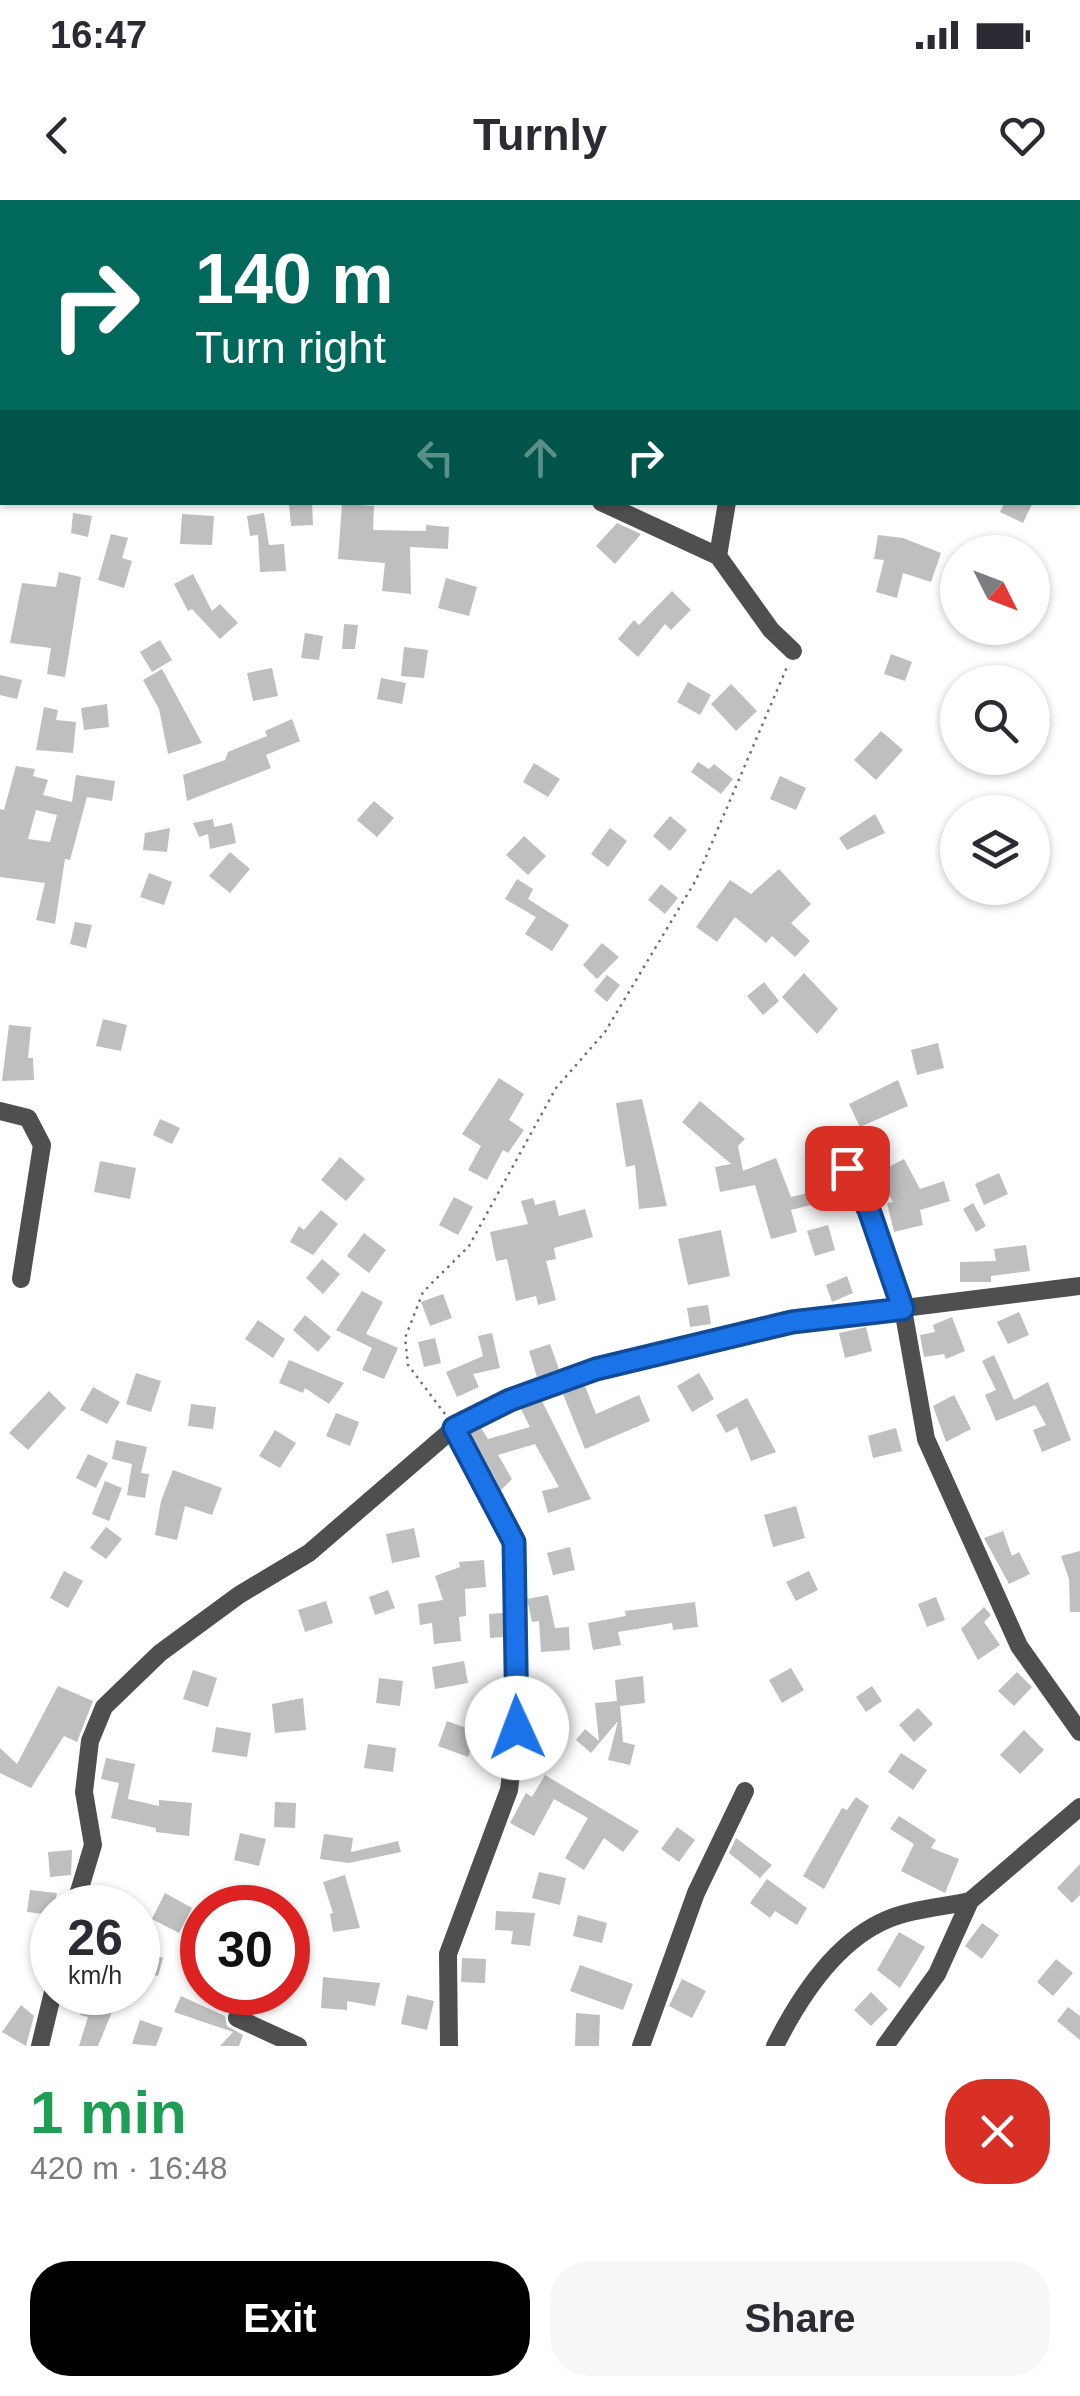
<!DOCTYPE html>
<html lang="en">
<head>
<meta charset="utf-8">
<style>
	body { margin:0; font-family:Helvetica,sans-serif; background:#f7f7f7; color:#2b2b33; height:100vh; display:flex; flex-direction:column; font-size:38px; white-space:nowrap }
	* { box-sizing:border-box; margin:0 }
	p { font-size:32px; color:#7c7c81 }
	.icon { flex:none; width:55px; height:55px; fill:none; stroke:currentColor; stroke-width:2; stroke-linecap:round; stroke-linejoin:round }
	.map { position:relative; height:1846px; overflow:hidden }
	.panel { display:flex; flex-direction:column; background:#fff; flex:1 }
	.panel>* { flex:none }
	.top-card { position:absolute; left:0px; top:0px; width:1080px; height:305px; box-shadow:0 2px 8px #0004; background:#00695c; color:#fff; overflow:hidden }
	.needle { width:65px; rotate:132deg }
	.fabs { position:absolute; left:940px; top:335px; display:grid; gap:20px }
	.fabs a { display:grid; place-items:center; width:110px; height:110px; border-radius:50%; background:#fff; box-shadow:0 2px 8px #0004; font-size:50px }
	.speed { position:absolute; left:30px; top:1685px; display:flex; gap:20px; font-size:50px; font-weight:700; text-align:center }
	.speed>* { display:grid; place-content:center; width:130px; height:130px; border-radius:50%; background:#fff; box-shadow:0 2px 8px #0004; line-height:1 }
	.speed small { font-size:25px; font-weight:400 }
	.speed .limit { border:15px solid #d22; background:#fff; color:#111 }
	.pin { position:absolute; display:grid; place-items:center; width:85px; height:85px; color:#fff; margin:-42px; border-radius:20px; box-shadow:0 5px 15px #0006 }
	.me { position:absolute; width:110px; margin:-55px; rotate:358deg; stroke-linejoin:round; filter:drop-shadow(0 0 8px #0008) }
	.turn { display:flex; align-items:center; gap:35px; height:210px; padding:0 30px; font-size:45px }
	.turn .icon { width:130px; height:130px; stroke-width:2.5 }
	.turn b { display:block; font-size:70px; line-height:85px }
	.lanes { display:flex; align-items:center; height:95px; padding:0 30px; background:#0003; justify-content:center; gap:50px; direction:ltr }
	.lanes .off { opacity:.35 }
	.round { display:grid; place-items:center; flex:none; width:105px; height:105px; border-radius:40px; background:#f7f7f7 }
	.head { display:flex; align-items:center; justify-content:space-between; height:170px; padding:0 30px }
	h1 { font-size:60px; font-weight:700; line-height:75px; color:#1e9e55 }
	.primary-button { display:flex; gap:20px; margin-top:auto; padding:20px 30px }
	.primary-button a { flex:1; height:115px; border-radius:40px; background:#000; color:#fff; font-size:40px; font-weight:700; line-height:115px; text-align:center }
	.primary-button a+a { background:#f7f7f7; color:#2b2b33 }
	.status { display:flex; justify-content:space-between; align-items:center; height:70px; padding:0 50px; background:#fff; direction:ltr }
	.status svg { height:28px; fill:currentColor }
	header { display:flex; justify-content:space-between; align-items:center; height:130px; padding:0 30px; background:#fff; font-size:45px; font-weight:700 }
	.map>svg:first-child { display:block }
	.building { fill:#bfbfbf; fill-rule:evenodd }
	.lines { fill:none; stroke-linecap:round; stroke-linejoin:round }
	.path { stroke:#717171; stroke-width:2.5; stroke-dasharray:2.5 5; stroke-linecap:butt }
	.street { stroke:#4f4f4f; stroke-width:18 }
	.route-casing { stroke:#114b97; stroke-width:25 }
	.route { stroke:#1a73e8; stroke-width:18 }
</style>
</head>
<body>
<div class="status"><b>16:47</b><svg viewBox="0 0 49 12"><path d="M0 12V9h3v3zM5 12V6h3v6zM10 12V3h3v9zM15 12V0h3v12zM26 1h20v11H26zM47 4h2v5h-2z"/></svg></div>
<header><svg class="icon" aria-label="back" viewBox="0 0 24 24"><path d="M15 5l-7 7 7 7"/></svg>Turnly<svg class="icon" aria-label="heart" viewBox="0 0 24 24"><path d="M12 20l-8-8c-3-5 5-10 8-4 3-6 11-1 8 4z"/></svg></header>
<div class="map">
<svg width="1080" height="1846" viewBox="0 0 1080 1846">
	<rect width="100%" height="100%" fill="#fff"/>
	<!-- building -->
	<path class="building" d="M1005,302H1033L1023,323L1000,312Z
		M312,303L313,325L291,326L289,305Z
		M342,304L374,306L373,330L426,331V325L449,327L448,349L410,347L411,394L382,391L385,363L338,359Z
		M73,313L92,316L88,337L71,333Z
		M264,313L269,345L284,344L286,371L260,372L258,335L250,336L247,316Z
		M182,314L214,316L212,345L180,344Z
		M617,323L641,334L615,364L596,346Z
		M111,334L128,338L122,358L132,361L124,388L98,380Z
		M878,335L903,338L941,353L931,382L903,373L897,398L876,392L884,360L874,359Z
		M59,372L81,377L65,477L47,474L51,448L10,443L22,383L56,387Z
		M193,374L212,411L220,404L238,423L220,439L192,409L188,411L174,384Z
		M446,378L477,387L469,416L438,408Z
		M672,391L691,410L671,430L665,424L638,457L618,439L634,420L639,425Z
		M344,424L358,425L355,449H342Z
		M305,433L323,436L319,460L301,458Z
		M160,440L172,460L152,472L140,452Z
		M404,447L428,450L424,478L401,476Z
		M891,454L912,462L905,481L884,474Z
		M272,468L278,496L253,501L247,473Z
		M162,469L202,543L168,554L159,509L143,480Z
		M0,475L22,480L17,499L0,495Z
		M381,478L406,483L402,504L377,499Z
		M688,482L711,495L700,515L677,502Z
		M731,484L757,511L736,531L711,504Z
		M107,504L109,527L84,530L81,508Z
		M44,507L58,510L56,520L76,522L73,553L36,550Z
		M292,519L300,541L266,555L271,568L187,601L183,575L225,560L228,552L267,536L265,531Z
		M881,531L903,550L876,580L854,560Z
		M698,562L709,569L714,564L733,579L721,594L691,572Z
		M534,563L560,579L548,597L523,582Z
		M16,566L35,569L33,576L48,580L43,595L72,602L76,575L115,581L112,601L87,597L70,660L65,659L55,724L36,720L45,683L0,677V609L4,610ZM36,610L57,615L50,642L28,639Z
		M780,576L806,588L796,610L770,599Z
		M374,601L394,618L377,637L357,620Z
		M875,614L885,633L847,650L839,638Z
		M670,616L687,630L670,651L653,636Z
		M213,619L214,627L232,623L236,643L210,649L208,634L199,637L193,623Z
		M170,628L167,652L143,650L145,633Z
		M610,628L627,641L608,667L591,654Z
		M524,636L546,656L528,675L506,655Z
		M230,652L250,669L230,693L209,676Z
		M779,669L811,704L791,723L810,741L795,757L772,736L766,743L735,717L717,742L696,727L730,680L751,694Z
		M149,673L172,682L164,705L140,697Z
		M517,679L533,689L528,699L569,725L552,751L525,734L536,717L505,699Z
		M661,684L678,698L665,714L648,700Z
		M75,722L92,725L86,748L70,744Z
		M602,743L619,757L597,779L583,765Z
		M804,773L838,809L817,834L782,797Z
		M607,775L620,785L607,802L594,791Z
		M764,782L779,801L763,815L747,796Z
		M103,819L127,825L121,851L96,846Z
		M9,825L31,827L28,858H33L34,880L2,881Z
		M938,843L944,868L917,875L911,850Z
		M499,878L524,894L509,920L524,930L508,953L503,950L487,980L468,970L481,946L462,934Z
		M898,880L908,906L860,927L849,904Z
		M642,899L667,1006L639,1009L635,965L626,967L616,903Z
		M700,901L745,939L738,946L743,971L776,958L791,997L820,990L823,1002L791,1010L797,1032L771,1039L755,985L720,992L715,967L731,964L682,922Z
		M160,919L180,928L172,944L153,935Z
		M340,957L365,979L346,1001L321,980Z
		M904,959L920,989L944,981L950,1001L920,1010L923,1025L894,1032L887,1003L893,1002L877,973Z
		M100,961L136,968L130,999L94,992Z
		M999,973L1008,994L984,1005L975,984Z
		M454,997L473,1007L458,1035L439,1025Z
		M533,998L535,1005L555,1000L559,1016L585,1009L593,1037L554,1048L556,1059L546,1061L556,1100L538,1105L536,1096L516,1101L507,1059L496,1061L490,1032L528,1024L521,1001Z
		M973,1003L986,1026L976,1032L963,1009Z
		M321,1010L338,1024L313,1055L290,1042L299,1026L304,1030Z
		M828,1025L835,1050L815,1056L807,1031Z
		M721,1030L730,1076L688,1085L678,1039Z
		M364,1033L386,1050L369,1073L347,1056Z
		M1026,1045L1030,1071L991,1076V1082H960V1062L996,1061L994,1049Z
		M322,1059L340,1074L323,1094L306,1078Z
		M847,1076L853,1093L832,1102L826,1085Z
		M362,1091L383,1102L366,1134L398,1148L384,1179L362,1170L372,1148L336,1130Z
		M443,1094L452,1118L430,1126L421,1102Z
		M708,1105L711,1124L690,1127L687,1108Z
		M1019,1112L1029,1135L1008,1144L997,1122Z
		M305,1115L331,1137L318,1152L293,1130Z
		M952,1117L965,1151L946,1159L944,1154L924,1157L920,1135L935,1132L933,1125Z
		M258,1120L285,1139L273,1158L245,1139Z
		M866,1127L872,1151L845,1158L839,1133Z
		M492,1133L500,1168L473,1174L479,1187L457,1197L446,1172L483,1156L478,1136Z
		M435,1138L441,1163L424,1167L418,1142Z
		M550,1144L559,1169L537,1177L529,1151Z
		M994,1155L1014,1200L1048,1182L1071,1240L1042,1252L1033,1230L1046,1225L1035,1205L996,1221L985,1195L996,1190L982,1161Z
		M289,1160L344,1183L329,1204L305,1188L303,1193L279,1183Z
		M136,1173L161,1181L151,1212L126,1204Z
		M699,1173L714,1199L692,1212L677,1186Z
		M585,1186L596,1214L639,1195L650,1221L585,1249L563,1194Z
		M93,1187L120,1202L107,1224L80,1210Z
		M49,1191L66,1208L28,1250L9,1233Z
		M954,1195L971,1229L946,1242L933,1206Z
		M747,1198L776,1252L751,1261L737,1227L726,1233L716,1215Z
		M542,1201L591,1299L548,1313L542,1291L559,1287L535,1244L498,1255L512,1279L501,1290L471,1233L481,1228L488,1239L530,1227L521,1209Z
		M191,1204L216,1207L213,1229L188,1226Z
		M336,1213L359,1222L350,1246L326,1236Z
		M896,1228L902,1251L873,1258L868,1236Z
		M275,1230L296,1243L280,1268L259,1256Z
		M116,1240L147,1247L141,1273L149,1274L145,1298L127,1295L132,1264L112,1259Z
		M88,1254L108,1263L96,1288L76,1278Z
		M173,1270L222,1288L212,1315L185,1306L177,1340L155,1335L161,1301Z
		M105,1281L122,1288L109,1321L92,1314Z
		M796,1306L805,1338L773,1347L764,1315Z
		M106,1327L122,1339L106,1359L90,1348Z
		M414,1328L420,1357L392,1363L386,1334Z
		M1003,1331L1012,1356L1019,1352L1030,1374L1009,1384L984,1338Z
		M570,1347L575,1370L553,1375L547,1353Z
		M1080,1351V1412H1070L1069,1379L1061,1356Z
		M484,1360L486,1387L465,1389L466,1416L459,1417L461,1441L434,1444L432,1423L420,1425L418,1404L443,1400L435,1376L460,1367L459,1362Z
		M64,1371L83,1381L68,1408L50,1398Z
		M809,1371L818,1390L796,1401L786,1382Z
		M388,1390L395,1408L375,1415L369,1397Z
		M548,1395L555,1428L569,1427L570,1450L541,1452L539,1421L532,1422L527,1399Z
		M936,1397L945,1420L927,1427L918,1404Z
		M326,1401L333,1423L305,1432L298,1410Z
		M695,1402L698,1427L673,1430L672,1423L618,1432L621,1445L593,1450L588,1423L626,1416L625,1411Z
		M984,1407L991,1415L984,1422L1000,1445L978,1460L961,1429Z
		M503,1413V1437L490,1438L489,1414Z
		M464,1461L468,1483L435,1489L432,1467Z
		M791,1468L804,1490L782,1503L769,1480Z
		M193,1470L217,1478L208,1507L183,1499Z
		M1017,1472L1032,1487L1014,1506L998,1491Z
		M643,1476L645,1503L620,1506L623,1542L635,1545L630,1565L608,1560L618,1521L591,1553L576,1540L585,1529L599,1541L595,1503L617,1501L615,1480Z
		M379,1478L403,1481L400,1506L376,1503Z
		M58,1486L93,1501L77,1542L64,1536L31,1588L0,1573V1548L17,1564Z
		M872,1486L882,1501L866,1512L856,1497Z
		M303,1498L306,1530L275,1533L272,1504Z
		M918,1508L933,1524L914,1542L899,1525Z
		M447,1521L477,1532L468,1557L438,1546Z
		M216,1527L251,1533L247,1557L212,1552Z
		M1024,1530L1044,1550L1020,1574L1000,1555Z
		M368,1544L396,1548L393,1572L364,1568Z
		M901,1553L927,1570L913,1590L888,1572Z
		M106,1558L135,1564L128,1599L159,1606V1600L192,1603L189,1636L156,1632V1628L111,1618L119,1583L101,1579Z
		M545,1575L639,1631L623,1652L604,1638L584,1670L565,1658L588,1618L554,1599L534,1636L510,1623L526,1593L532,1597Z
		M856,1597L869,1606L824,1689L803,1676L842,1608L847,1610Z
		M275,1602L296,1603L295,1628L274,1627Z
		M899,1616L936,1640L931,1648L959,1659L945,1693L901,1671L914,1644L890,1629Z
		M677,1627L695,1640L679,1662L661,1649Z
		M240,1633L266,1639L259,1666L234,1660Z
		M324,1634L353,1638L351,1652L398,1641L401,1652L349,1663L320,1659Z
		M736,1638L772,1665L760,1678L729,1653Z
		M72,1650L71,1675L50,1677L48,1652Z
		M1080,1664V1695L1072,1703L1057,1688Z
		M539,1672L566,1678L560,1705L532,1698Z
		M345,1675L360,1728L333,1732L330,1714L333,1713L323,1682Z
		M767,1679L807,1708L797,1725L775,1711L770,1718L750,1703Z
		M30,1690L57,1693L52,1715L27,1712Z
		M165,1693L192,1708L179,1733L152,1719Z
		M496,1711L535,1713L530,1746L511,1744L513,1731L495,1730Z
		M578,1715L607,1723L602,1743L573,1736Z
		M982,1723L999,1735L982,1759L965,1746Z
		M899,1732L925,1747L900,1788L877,1770Z
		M191,1749L202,1753V1775L185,1769Z
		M144,1751L163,1758L158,1776L138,1770Z
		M462,1758L486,1759L485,1783L461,1782Z
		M1056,1759L1073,1773L1053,1796L1037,1782Z
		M580,1765L633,1784L623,1810L570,1791Z
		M323,1777L380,1783L375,1806L347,1801V1810L321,1808Z
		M682,1779L706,1791L692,1818L669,1806Z
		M89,1792L118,1797L98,1846H79L88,1817L80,1815Z
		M871,1792L888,1809L871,1826L854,1810Z
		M407,1795L434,1801L427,1830L401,1824Z
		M181,1796L225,1816L227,1826L243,1835L239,1846H220L233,1832L174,1812Z
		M21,1805L34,1816L26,1846L2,1832Z
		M1068,1807L1080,1816V1840L1057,1821Z
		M576,1813L600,1815L599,1846H575Z
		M140,1820L163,1828L156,1846L132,1844Z"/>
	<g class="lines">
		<!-- path -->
		<path class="path" d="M445,1214L408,1165L405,1138L423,1092L469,1046L556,888L605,832L696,680L787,467"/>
		<!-- street -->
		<path class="street" d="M1009,0V2
			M154,2L155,0
			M321,2L323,0
			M0,226H2
			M601,302L718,356L771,430L793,451
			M718,356L727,302
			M0,911L28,918L42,945L21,1079
			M847,968L869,1011L903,1109L926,1239L1019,1446L1080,1532
			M74,1708L93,1645L84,1592L90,1541L104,1507L160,1453L239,1395L309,1353L454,1228L509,1200L596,1169L792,1122L1080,1086
			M237,1818L298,1846
			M40,1846L53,1792
			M449,1846L448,1754L509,1590L517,1527L514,1342L454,1228
			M641,1846L696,1693L745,1591
			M775,1846C799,1798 835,1742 886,1720C911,1709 944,1707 970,1701
			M885,1846L937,1774L970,1701L1080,1607"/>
	</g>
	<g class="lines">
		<!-- route casing -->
		<g class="route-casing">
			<path id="route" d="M517,1528L514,1342L454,1228L510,1200L596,1169L792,1122L903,1109L869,1010L847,968"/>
		</g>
		<!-- route -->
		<use href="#route" class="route"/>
	</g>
</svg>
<div class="fabs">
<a><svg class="needle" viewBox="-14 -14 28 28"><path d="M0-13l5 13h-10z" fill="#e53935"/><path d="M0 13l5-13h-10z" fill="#7c7c81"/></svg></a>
<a><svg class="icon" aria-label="search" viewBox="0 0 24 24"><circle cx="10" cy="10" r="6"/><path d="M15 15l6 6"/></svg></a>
<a><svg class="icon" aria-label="layers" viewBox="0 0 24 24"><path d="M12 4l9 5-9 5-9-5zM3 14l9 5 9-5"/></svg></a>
</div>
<div class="speed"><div>26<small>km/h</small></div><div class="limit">30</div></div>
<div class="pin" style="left:847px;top:968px;background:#d93025"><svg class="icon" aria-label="arrive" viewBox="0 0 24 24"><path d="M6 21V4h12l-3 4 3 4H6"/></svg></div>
<svg class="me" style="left:517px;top:1528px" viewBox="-20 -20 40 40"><circle r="19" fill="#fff"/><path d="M0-13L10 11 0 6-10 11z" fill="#1a73e8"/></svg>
<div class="top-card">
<div class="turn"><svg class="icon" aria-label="right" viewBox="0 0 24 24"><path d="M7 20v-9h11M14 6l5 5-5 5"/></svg><div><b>140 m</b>Turn right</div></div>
<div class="lanes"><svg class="icon off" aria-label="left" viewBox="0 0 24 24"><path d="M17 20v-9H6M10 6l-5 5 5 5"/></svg><svg class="icon off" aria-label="ahead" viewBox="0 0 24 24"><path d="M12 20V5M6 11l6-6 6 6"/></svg><svg class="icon" aria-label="right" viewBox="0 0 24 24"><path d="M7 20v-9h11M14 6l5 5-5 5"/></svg></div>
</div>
</div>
<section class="panel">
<div class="head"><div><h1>1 min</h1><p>420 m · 16:48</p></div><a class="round" style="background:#d93025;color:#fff"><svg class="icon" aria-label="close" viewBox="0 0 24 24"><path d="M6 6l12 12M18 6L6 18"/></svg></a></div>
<div class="primary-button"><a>Exit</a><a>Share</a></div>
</section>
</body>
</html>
